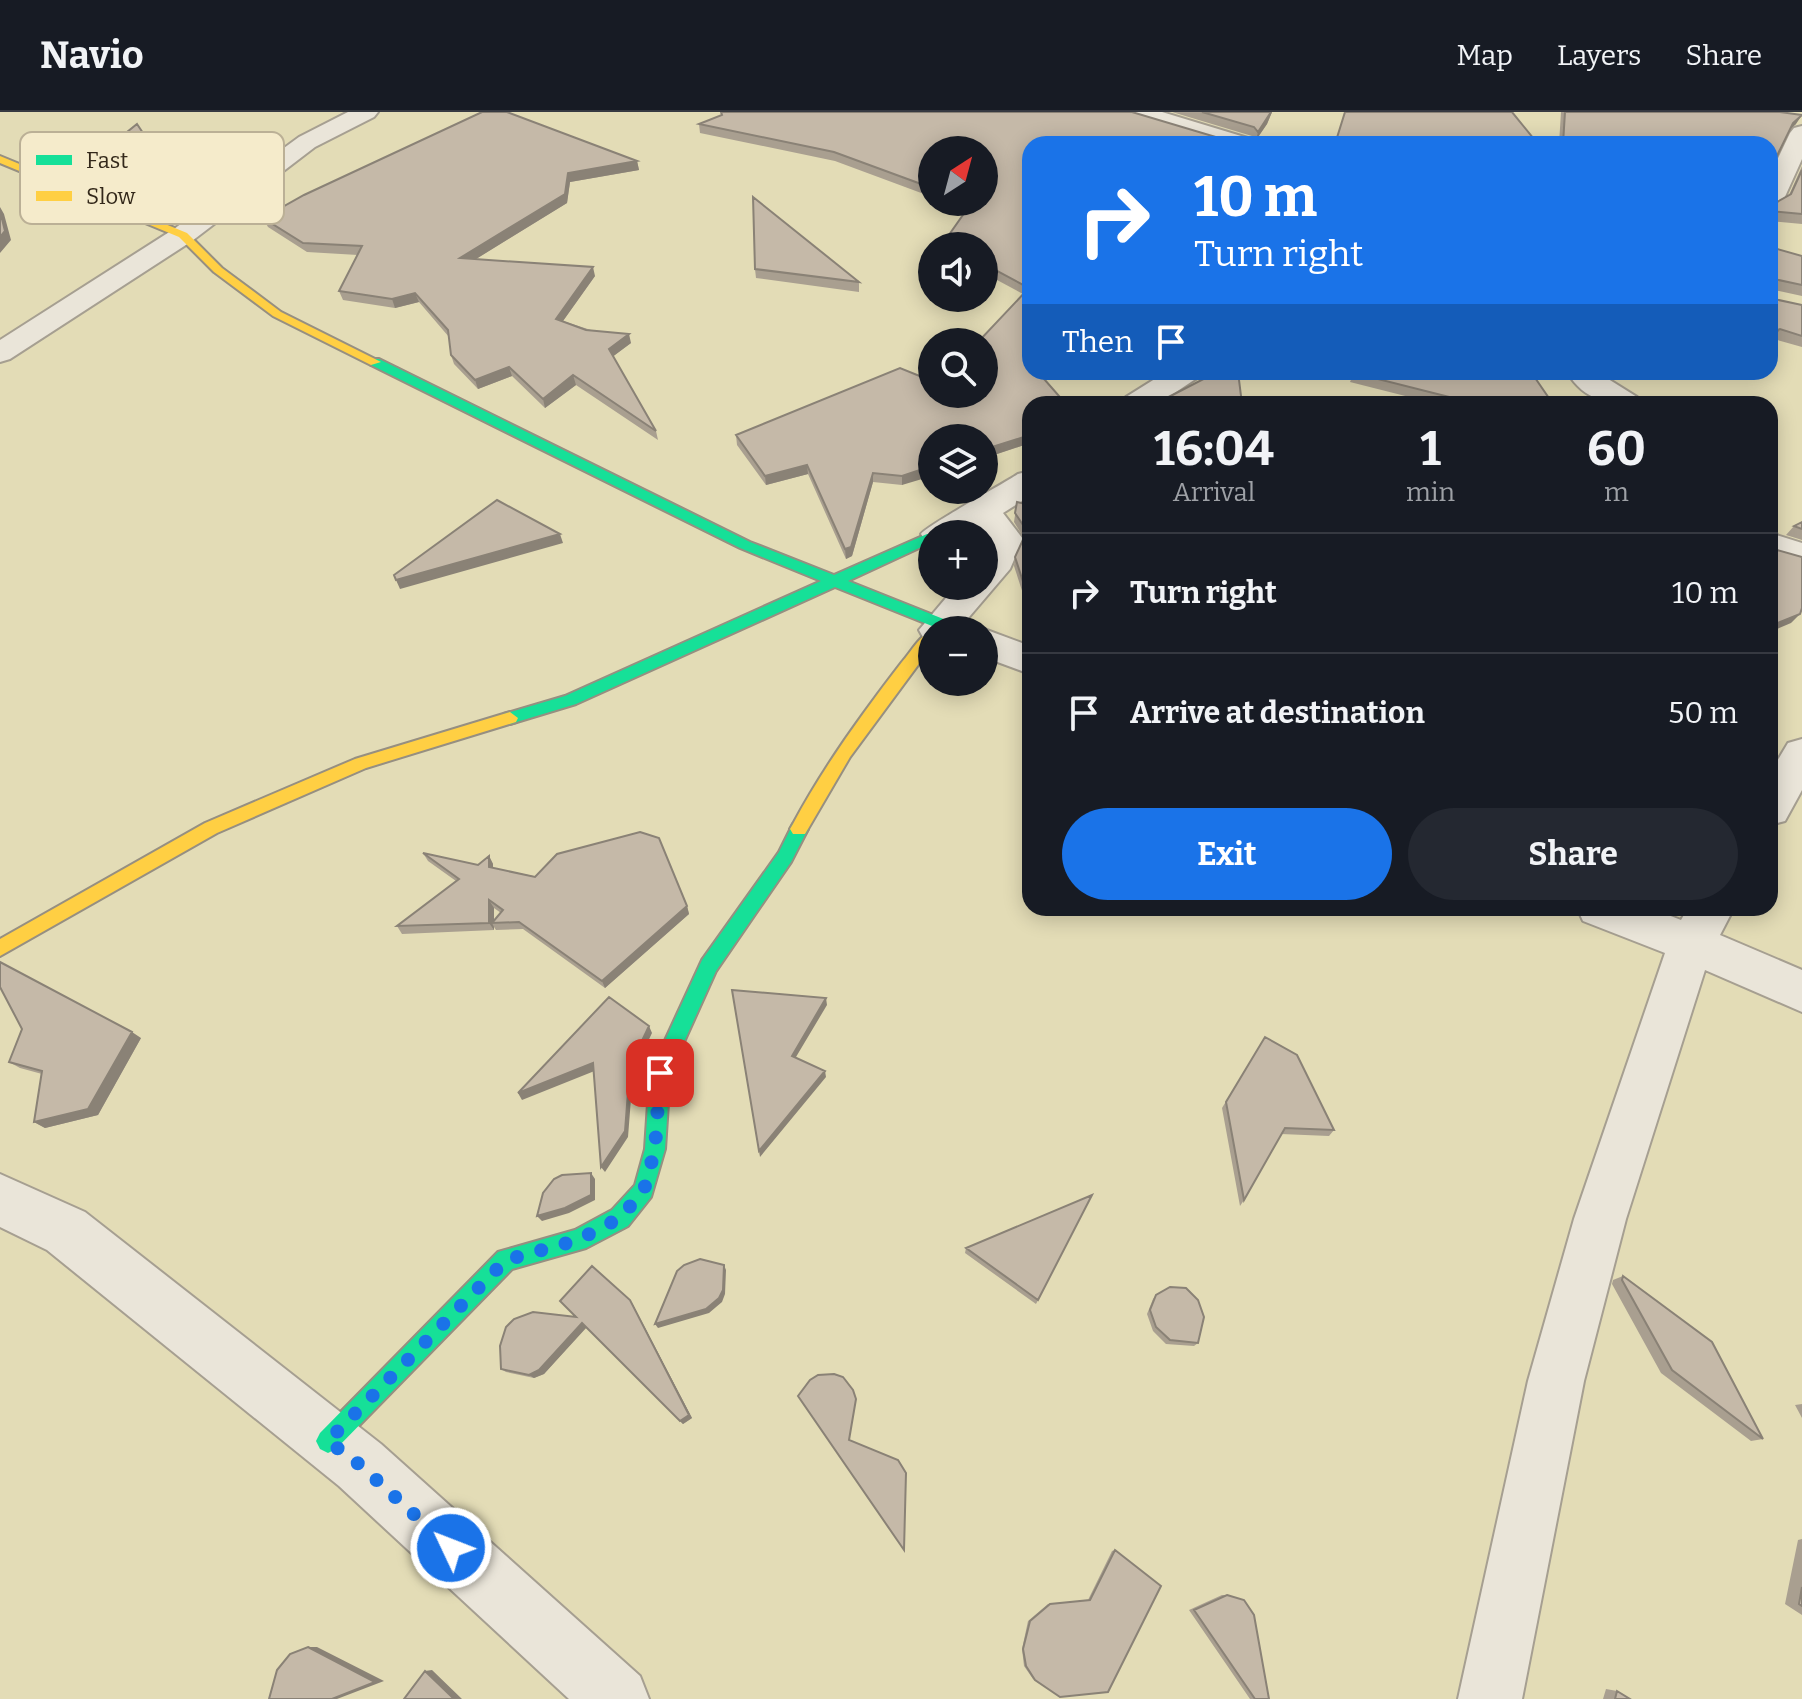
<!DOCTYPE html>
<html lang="en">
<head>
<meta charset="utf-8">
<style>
	body { margin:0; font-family:Bitter,serif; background:#242831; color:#f1f3f6; height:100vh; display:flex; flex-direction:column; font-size:30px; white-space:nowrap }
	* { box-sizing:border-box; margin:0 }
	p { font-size:26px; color:#9ea1a6 }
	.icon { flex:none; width:44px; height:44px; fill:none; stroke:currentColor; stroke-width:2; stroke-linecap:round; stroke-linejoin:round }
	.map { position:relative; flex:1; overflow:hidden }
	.drawer { position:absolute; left:1022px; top:284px; width:756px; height:520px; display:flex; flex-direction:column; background:#171b24; border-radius:24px; box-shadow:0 4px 20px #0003 }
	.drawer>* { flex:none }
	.top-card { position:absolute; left:1022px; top:24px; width:756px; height:244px; border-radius:24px; box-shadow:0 4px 20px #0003; background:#1a73e8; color:#fff; overflow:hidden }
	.needle { width:52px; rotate:36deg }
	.buttons { position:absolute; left:918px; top:24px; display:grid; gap:16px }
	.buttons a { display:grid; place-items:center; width:80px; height:80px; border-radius:50%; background:#171b24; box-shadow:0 4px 20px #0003; font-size:40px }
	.pin { position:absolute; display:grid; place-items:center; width:68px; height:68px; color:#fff; margin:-34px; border-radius:16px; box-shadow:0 4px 12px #0006 }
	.me { position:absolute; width:88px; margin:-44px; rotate:313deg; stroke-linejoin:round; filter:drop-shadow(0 0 6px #0008) }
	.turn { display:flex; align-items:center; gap:28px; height:168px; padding:0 40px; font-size:36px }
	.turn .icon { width:104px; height:104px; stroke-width:2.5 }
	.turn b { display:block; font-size:56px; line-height:68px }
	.then { display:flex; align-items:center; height:76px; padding:0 40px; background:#0003; gap:16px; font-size:30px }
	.eta { display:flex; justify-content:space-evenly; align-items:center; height:136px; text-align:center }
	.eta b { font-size:48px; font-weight:700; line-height:56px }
	.action { display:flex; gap:16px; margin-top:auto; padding:16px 40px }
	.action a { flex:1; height:92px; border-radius:48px; background:#1a73e8; color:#fff; font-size:32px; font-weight:700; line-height:92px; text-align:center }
	.action a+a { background:#242831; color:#f1f3f6 }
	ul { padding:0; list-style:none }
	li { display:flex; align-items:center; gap:24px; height:120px; padding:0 40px; border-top:2px solid #363941 }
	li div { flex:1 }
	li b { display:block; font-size:30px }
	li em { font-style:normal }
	header { display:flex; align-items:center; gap:48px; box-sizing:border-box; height:112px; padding:0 40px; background:#171b24; border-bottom:2px solid #363941 }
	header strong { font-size:38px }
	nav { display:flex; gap:44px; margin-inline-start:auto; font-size:28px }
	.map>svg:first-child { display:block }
	.farmland { fill:#e3dcb6; fill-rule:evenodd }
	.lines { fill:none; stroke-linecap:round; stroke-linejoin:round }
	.street-casing { stroke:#a69f91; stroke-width:4 }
	.fast-casing { stroke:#968f81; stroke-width:4 }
	.slow-casing { stroke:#968f81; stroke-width:4 }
	.street { fill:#eae5d9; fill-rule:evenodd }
	.fast { fill:#16e098; fill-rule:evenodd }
	.slow { fill:#ffcf43; fill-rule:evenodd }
	.wall { fill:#a99f90; fill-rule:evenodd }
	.shaded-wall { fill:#8a8276 }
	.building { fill:#c5b9a8; stroke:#8a8276; stroke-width:2 }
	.route { stroke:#1a73e8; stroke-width:14; stroke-dasharray:0 25.2 }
	.key { fill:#f5ebcb; stroke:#bbb096; stroke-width:2 }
	.key-label { font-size:22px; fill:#33281a }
</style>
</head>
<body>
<header>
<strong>Navio</strong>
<nav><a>Map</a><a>Layers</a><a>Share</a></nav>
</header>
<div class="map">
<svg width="1802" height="1587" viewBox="0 0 1802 1587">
	<rect width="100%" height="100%" fill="#e2dbc7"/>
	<!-- farmland -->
	<path class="farmland" d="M0,0H1802V1587H0ZM1030,32H1770V260H1030ZM932,38H984V90H932ZM932,134H984V186H932ZM932,230H984V282H932ZM1030,292H1770V796H1030ZM932,326H984V378H932ZM932,422H984V474H932ZM932,518H984V570H932Z"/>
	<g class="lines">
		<!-- street casing -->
		<g class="street-casing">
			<path id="street" d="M348,0H378L374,5L315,35L192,129L10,247L0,250V228L174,117L299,25Z
				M1125,0H1162L1251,27L1255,32H1218L1129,5Z
				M1802,14V47L1783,89L1779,94L1770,97V63L1790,21L1794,16Z
				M1166,260H1201L1197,266L1158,292H1122L1126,285Z
				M1567,260H1597L1637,285L1641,292C1609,292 1585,290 1567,260Z
				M1030,359V384L1003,401L1023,427L1010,457L958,518H932V529L924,527L919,518L956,474H984V440L988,428L979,417L968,422H932V432L926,430L921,422C926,414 1003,372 1018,362Z
				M1770,421L1802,431V455L1770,444Z
				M984,517L1030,534V562L984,545V518H980Z
				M1802,627V678L1785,709L1770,713V661L1788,631Z
				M1577,796H1650L1681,808L1688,796H1734L1720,823L1802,858V900L1705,858L1626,1107L1584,1269L1522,1587H1458L1528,1269L1574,1107L1665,841L1583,809Z
				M0,1062L85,1100L381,1332L640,1564L649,1587H569L339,1374L47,1138L0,1115Z"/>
		</g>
		<!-- fast casing -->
		<g class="fast-casing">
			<path id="fast" d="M371,247H379L750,430L834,463L927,422H937H932V430L848,469L961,514L964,518H942L835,475L576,592L510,612L504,610L502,606L504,602L565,584L821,469L740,436L371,253Z
				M799,710L808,717L791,750L716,859L670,961L665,1037L651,1085L628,1114L586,1136L512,1157L336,1337L328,1341L320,1337L316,1329L320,1321L498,1140L575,1118L612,1098L635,1073L645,1037L650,961L702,848L779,740L793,712Z"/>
		</g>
		<!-- slow casing -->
		<g class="slow-casing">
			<path id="slow" d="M0,44L187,121L222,156L281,200L381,250L371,253L273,204L214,160L179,125L0,51Z
				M932,519V534L850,645L805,722H793L790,717L793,712C824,654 862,602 902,550C911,540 920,523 932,519Z
				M510,600L518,606L516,610L366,656L217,721L0,844V827L205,711L355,647Z"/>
		</g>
		<!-- street -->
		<use href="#street" class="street"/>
		<!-- fast -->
		<use href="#fast" class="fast"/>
		<!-- slow -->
		<use href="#slow" class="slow"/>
	</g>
	<!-- wall -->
	<path class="wall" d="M1172,0H1272L1267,12L1256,28L1252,24Z
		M1561,0H1780L1796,12L1789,18L1773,52V88L1777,90L1789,83L1802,54V112L1770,109V32H1559Z
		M699,12L1219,26H1253L1252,32H1030V331L988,345L984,342V326H932L902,373L873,370L852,444L846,447L808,362L766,373L737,333L736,323L932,282L1023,182L984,161V134H944V130L967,98L946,90H984L932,38V85L835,49L700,21Z
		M96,45L165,54L169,63L156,81L135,91L122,86Z
		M637,49L639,58L570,70L567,91L476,147L595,164L563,209L631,231L613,244L656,319L658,328L576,273L545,296L512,264L478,277L454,252L451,243L449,225L419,190L395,196L343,188L339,179L358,143L307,140L268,115L263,106Z
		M1770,135L1802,144V184L1774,178V187L1802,193V235L1774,227Z
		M755,157L859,170V180L756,166Z
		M1354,261L1553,292H1437L1350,270Z
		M1017,390L1030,393V495L1027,494L1014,454L1015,445L1024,426L1014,410Z
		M1802,410V428L1786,423L1794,414Z
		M423,741L478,753L489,744L493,752V756L687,794L689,802L605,876L523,817L496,818L494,815V818L402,822L397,814L456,769L428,749ZM494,796L501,801L494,808Z
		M1265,925L1334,1018L1329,1024L1281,1022L1244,1088L1240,1094L1222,996Z
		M141,926L98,1003L45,1016L34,1010L42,962L20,956L9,950Z
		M1092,1083L1036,1192L965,1141L966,1136Z
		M1623,1164L1763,1327L1751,1329L1661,1261L1612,1172L1613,1168Z
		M1156,1183L1198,1231L1194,1234L1166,1232L1153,1219L1147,1202L1153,1187Z
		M633,1193L692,1306L683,1312L586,1215L544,1262L534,1266L506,1260L501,1257L576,1205Z
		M1802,1292V1306L1795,1293Z
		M1802,1427V1503L1785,1492L1798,1428Z
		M1115,1438L1060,1585L1033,1567L1024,1554L1022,1537L1028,1509L1048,1492L1088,1488L1112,1439Z
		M1222,1483H1227L1269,1587H1250L1189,1498Z
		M1606,1577L1617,1579L1630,1587H1603Z"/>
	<!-- shaded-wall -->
	<path class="shaded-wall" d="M1271,0H1272L1267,12L1256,28L1258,20Z
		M1802,3L1796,12L1787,20L1793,11Z
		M637,49L639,58L570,70L567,91L463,155L460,146L568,61Z
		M165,54L169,63L156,81L135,91L130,82Z
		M0,95L4,102L11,128L0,141Z
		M593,155L595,164L558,216L556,207Z
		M415,181L419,190L395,196L392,187Z
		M1780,217L1774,227L1770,228V221Z
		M629,222L631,231L611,246L609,237Z
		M509,255L512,264L478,277L475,268Z
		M573,263L576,273L545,296L543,287Z
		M963,317L962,326H956Z
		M1030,323V331L988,345L989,336Z
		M807,353L808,362L766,373L765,364Z
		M932,354V364L902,373V364Z
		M873,361V370L852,444L846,447L845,437Z
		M560,422L563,431L400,477L396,468Z
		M1800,502L1791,511L1770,520V514Z
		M489,744L493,752V763L489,755Z
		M489,788L494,796V811H492L494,815V818L489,811Z
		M687,794L689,802L605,876L602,869Z
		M826,886L827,893L793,950L792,944Z
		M649,914L652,921L633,961L628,1025L605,1060L601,1055L630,954Z
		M132,920L141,926L98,1003L45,1016L34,1010Z
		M593,951L597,958L522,988L518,981Z
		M825,959L826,965L760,1045L759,1039Z
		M591,1061L595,1067V1088L569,1101L542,1109L537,1104Z
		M724,1153L726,1158L725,1182L722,1190L709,1201L658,1216L655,1212Z
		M630,1188L633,1193L692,1306L683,1312L680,1309Z
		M582,1211L587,1215L544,1262L534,1266L529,1263Z
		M308,1535H317L384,1569L337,1587H332Z
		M432,1558L462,1587H454L425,1559Z"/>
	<!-- building -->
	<path class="building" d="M482,0H507L637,49L568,61L565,82L460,146L593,155L556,207L586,218L629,222L609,237L656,319L573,263L543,287L509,255L475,268L451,243L448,218L415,181L392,187L339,179L362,134L303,131L263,106L304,83Z
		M721,0H1132L1219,26H1253L1250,32H1030V247L1028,248L1030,251V260H1038L1066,292H1030V323L989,336L984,333V326H975L963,317L956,326H932V354L902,364L873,361L851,435L845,437L807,353L765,364L736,323L900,256L932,269V282H984V230H978L1029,176L984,152V134H951L944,130L972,90H971H984V38H932V76L834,40L699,12L722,3Z
		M1202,0H1271L1258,20L1254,15Z
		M1345,0H1512L1538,32H1335Z
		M1565,0H1780L1802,3L1793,11L1773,52V88L1777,90L1791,82L1802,58V102L1770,99V32H1563Z
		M137,12L165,54L152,72L130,82L117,77L96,45Z
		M753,85L859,170L755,157Z
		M0,99L5,119L0,125Z
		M1770,135L1802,144V173L1774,167V187L1802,193V224L1780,217L1770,221Z
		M1217,260H1238L1242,292H1155Z
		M1355,260H1531L1553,292H1477L1354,261Z
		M497,388L560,422L396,468L394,463Z
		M1017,390L1030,393V486L1028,485L1015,445L1027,419L1015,401Z
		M1802,410V417L1794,414Z
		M1774,421L1777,438L1802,445V496L1800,502L1770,514V423Z
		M640,720L659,726L687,794L602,869L519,810L492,811L503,798L489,788V811L397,814L459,767L423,741L478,753L489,744V755L535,765L557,742Z
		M0,850L132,920L88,997L34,1010L42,959L9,950L22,917L0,875Z
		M732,878L826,886L792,944L825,959L759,1039Z
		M609,885L649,914L630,954L625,1019L601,1055L593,951L518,981Z
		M1265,925L1297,943L1334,1018L1285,1016L1244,1088L1226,990Z
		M591,1061V1083L565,1096L537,1104L543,1081L554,1067L562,1063Z
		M1092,1083L1038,1188L966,1136Z
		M700,1147L724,1153L723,1178L719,1186L706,1197L655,1212L677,1159L684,1153Z
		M592,1154L630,1188L689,1303L680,1309L582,1211L539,1258L529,1263L501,1257L500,1234L506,1215L514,1207L533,1200L576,1205L560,1189Z
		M1623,1164L1712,1230L1763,1327L1672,1258L1622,1168Z
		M1170,1175L1186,1176L1198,1188L1204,1205L1198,1231L1170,1228L1156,1215L1150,1198L1156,1183Z
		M834,1262L843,1265L853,1278L856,1287L849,1328L898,1348L906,1361L904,1438L798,1284L810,1268L818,1263Z
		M1115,1438L1161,1474L1108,1580L1060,1585L1035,1568L1026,1554L1023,1537L1030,1509L1050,1492L1090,1488Z
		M1802,1475V1494L1799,1492Z
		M1227,1483L1244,1488L1254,1503L1269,1587H1255L1194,1498Z
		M308,1535L375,1570L332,1587H269L277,1558L290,1542Z
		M425,1559L454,1587H404Z
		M1617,1579L1630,1587H1615Z"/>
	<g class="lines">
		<!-- route -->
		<path class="route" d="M451,1436L360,1353L328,1329L506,1148L578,1128L620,1106L644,1078L655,1037L660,961"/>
	</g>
	<!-- legend -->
	<rect x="20" y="20" width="264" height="92" rx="12" class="key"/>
	<rect x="36" y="43" width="36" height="10" fill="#16e098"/>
	<rect x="36" y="79" width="36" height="10" fill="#ffcf43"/>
	<g class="key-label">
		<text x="86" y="56">Fast</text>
		<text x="86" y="92">Slow</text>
	</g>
</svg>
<div class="buttons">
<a><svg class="needle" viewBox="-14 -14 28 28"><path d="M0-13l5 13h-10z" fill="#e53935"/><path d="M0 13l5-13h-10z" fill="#9ea1a6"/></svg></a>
<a><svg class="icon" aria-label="sound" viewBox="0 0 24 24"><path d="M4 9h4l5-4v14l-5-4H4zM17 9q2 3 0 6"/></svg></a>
<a><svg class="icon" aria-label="search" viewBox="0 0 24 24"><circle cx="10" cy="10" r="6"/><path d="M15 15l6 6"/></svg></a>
<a><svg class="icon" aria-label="layers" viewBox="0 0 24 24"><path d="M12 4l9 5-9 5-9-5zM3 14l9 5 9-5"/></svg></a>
<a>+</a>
<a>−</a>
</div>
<div class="pin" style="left:660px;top:961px;background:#d93025"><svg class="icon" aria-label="arrive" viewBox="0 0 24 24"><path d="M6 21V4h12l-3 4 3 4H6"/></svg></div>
<svg class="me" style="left:451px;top:1436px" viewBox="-20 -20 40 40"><circle r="17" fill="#1a73e8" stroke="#fff" stroke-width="3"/><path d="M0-11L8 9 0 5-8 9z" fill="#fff"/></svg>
<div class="top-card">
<div class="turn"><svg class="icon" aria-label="right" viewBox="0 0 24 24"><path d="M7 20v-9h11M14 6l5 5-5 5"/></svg><div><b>10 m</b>Turn right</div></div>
<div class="then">Then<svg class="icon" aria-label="arrive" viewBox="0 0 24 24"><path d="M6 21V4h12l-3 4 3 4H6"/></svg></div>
</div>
<section class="drawer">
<div class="eta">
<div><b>16:04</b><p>Arrival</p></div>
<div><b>1</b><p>min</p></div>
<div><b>60</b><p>m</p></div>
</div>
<ul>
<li><svg class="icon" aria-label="right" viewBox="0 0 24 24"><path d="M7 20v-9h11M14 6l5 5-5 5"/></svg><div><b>Turn right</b></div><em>10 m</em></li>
<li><svg class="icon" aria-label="arrive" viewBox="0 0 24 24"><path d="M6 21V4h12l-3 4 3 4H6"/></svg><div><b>Arrive at destination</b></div><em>50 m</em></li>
</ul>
<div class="action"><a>Exit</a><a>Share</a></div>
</section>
</div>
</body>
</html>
